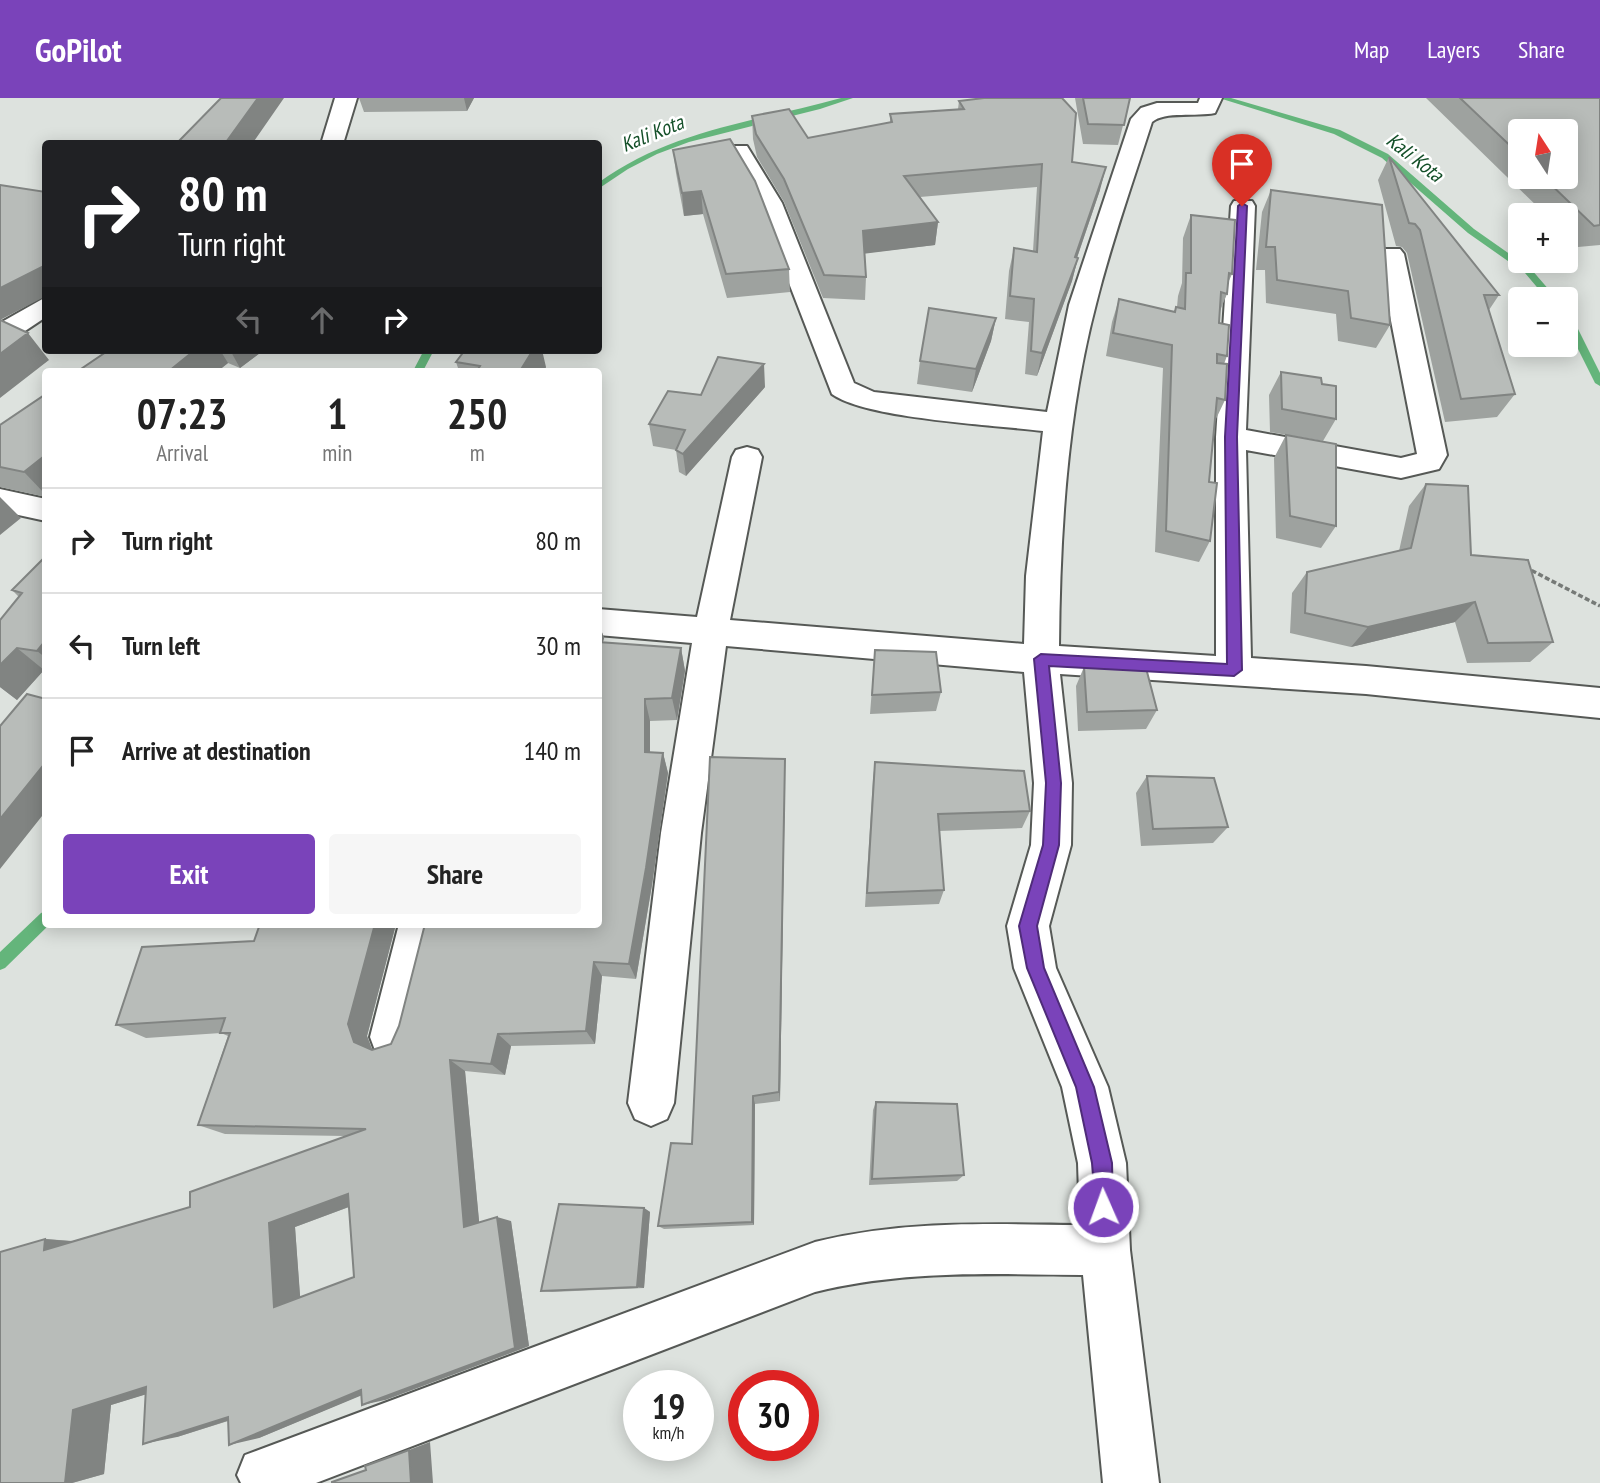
<!DOCTYPE html>
<html lang="en">
<head>
<meta charset="utf-8">
<style>
	body { margin:0; font-family:"PT Sans Narrow",sans-serif; background:#f6f6f6; color:#222; height:100vh; display:flex; flex-direction:column; font-size:26px; white-space:nowrap }
	* { box-sizing:border-box; margin:0 }
	p { font-size:23px; color:#767676 }
	.icon { flex:none; width:38px; height:38px; fill:none; stroke:currentColor; stroke-width:2; stroke-linecap:round; stroke-linejoin:round }
	.map { position:relative; flex:1; overflow:hidden }
	.drawer { position:absolute; left:42px; top:270px; width:560px; height:560px; display:flex; flex-direction:column; background:#fff; border-radius:7px; box-shadow:0 4px 18px #0003 }
	.drawer>* { flex:none }
	.guide { position:absolute; left:42px; top:42px; width:560px; height:214px; border-radius:7px; box-shadow:0 4px 18px #0003; background:#202124; color:#fff; overflow:hidden }
	.needle { width:46px; rotate:348deg }
	.buttons { position:absolute; left:1508px; top:21px; display:grid; gap:14px }
	.buttons a { display:grid; place-items:center; width:70px; height:70px; border-radius:7px; background:#fff; box-shadow:0 4px 18px #0003; font-size:35px }
	.speed { position:absolute; left:623px; top:1272px; display:flex; gap:14px; font-size:35px; font-weight:700; text-align:center }
	.speed>* { display:grid; place-content:center; width:91px; height:91px; border-radius:50%; background:#fff; box-shadow:0 4px 18px #0003; line-height:1 }
	.speed small { font-size:18px; font-weight:400 }
	.speed .limit { border:10px solid #d22; background:#fff; color:#111 }
	.pin { position:absolute; display:grid; place-items:center; width:60px; height:60px; color:#fff; margin:-72px -30px; border-radius:50% 50% 50% 0; rotate:-45deg; box-shadow:0 0 7px #0007 }
	.pin .icon { rotate:45deg }
	.me { position:absolute; width:77px; margin:-38px; rotate:358deg; stroke-linejoin:round; filter:drop-shadow(0 0 5px #0008) }
	.turn { display:flex; align-items:center; gap:24px; height:147px; padding:0 21px; font-size:32px }
	.turn .icon { width:91px; height:91px; stroke-width:2.5 }
	.turn b { display:block; font-size:49px; line-height:60px }
	.lanes { display:flex; align-items:center; height:66px; padding:0 21px; background:#0003; justify-content:center; gap:35px; direction:ltr }
	.lanes .off { opacity:.35 }
	.eta { display:flex; justify-content:space-evenly; align-items:center; height:119px; text-align:center }
	.eta b { font-size:42px; font-weight:700; line-height:49px }
	.action { display:flex; gap:14px; margin-top:auto; padding:14px 21px }
	.action a { flex:1; height:80px; border-radius:7px; background:#7a43ba; color:#fff; font-size:28px; font-weight:700; line-height:80px; text-align:center }
	.action a+a { background:#f6f6f6; color:#222 }
	ul { padding:0; list-style:none }
	li { display:flex; align-items:center; gap:21px; height:105px; padding:0 21px; border-top:2px solid #e0e0e0 }
	li div { flex:1 }
	li b { display:block; font-size:26px }
	li em { font-style:normal }
	header { display:flex; align-items:center; gap:42px; box-sizing:border-box; height:98px; padding:0 35px; background:#7a43ba; color:#fff }
	header strong { font-size:33px }
	nav { display:flex; gap:38px; margin-inline-start:auto; font-size:24px }
	.map>svg:first-child { display:block }
	.lines { fill:none; stroke-linecap:round; stroke-linejoin:round }
	.stream { fill:#64b57b; fill-rule:evenodd }
	.minor-casing { stroke:#565956; stroke-width:4 }
	.path { stroke:#767a77; stroke-width:3.5; stroke-dasharray:5 2.5; stroke-linecap:butt }
	.minor { fill:#fff; fill-rule:evenodd }
	.wall { fill:#9ea29f; fill-rule:evenodd }
	.shaded-wall { fill:#818482 }
	.building { fill:#b8bcb9; stroke:#818482; stroke-width:2; fill-rule:evenodd }
	.route { fill:#7a43ba; stroke:#4f2c79; stroke-width:2 }
	.labels { text-anchor:middle; dominant-baseline:central; stroke-width:5; stroke-linejoin:round; paint-order:stroke }
	.far-water-label { font-size:21px; font-style:italic; fill:#145029; stroke:#fff }
</style>
</head>
<body>
<header>
<strong>GoPilot</strong>
<nav><a>Map</a><a>Layers</a><a>Share</a></nav>
</header>
<div class="map">
<svg width="1600" height="1385" viewBox="0 0 1600 1385">
	<rect width="100%" height="100%" fill="#dde2de"/>
	<g class="lines">
		<!-- stream -->
		<path class="stream" d="M841,0H853L820,11L689,44L657,56L628,71L598,91V85C672,31 756,24 841,0Z
			M1219,0H1231L1340,32L1388,56L1474,131L1531,171L1557,201H1547L1525,175L1468,135L1382,60L1334,36Z
			M1566,214L1571,217L1600,275V288L1595,285L1566,227Z
			M424,252H434L423,273H413Z
			M46,813V826H50L5,870L0,872V854L41,815Z"/>
		<!-- minor casing -->
		<g class="minor-casing">
			<path id="minor" d="M335,0H357L343,46H321Z
				M1200,0H1222L1215,15C1196,19 1165,13 1152,24C1133,84 1111,145 1096,206C1067,316 1060,435 1059,548L1216,558V339L1231,108L1234,103H1252L1255,108L1246,332L1401,360L1417,356L1378,156L1382,151H1400L1404,156L1447,357L1439,371L1401,380L1246,352L1251,560L1366,568L1600,590V620L1366,596L1060,576L1072,685L1071,747L1049,828L1056,870L1108,989L1126,1065L1130,1152L1159,1385H1103L1083,1177C990,1176 905,1172 815,1194L316,1385H241L237,1377L245,1357L815,1144C905,1122 988,1126 1080,1127L1078,1065L1062,989L1014,870L1007,828L1031,747L1034,685L1024,574L726,548L701,735L674,1005L667,1021L651,1028L635,1021L628,1005L661,735L692,545L598,537V511L697,519L732,359L736,352L747,349L758,352L762,359L730,522L1024,546L1026,478L1043,333C995,327 867,321 832,296L758,105L728,53L731,48H747L782,105L854,285L874,294L1047,314L1069,207L1131,21L1141,10L1157,5H1198Z
				M46,199V219L10,243L0,245V225Z
				M0,391L46,401V423L0,413Z
				M399,826H441L414,939L408,955L392,961L376,955L370,939Z"/>
		</g>
		<!-- path -->
		<path class="path" d="M1525,469L1600,508"/>
		<!-- minor -->
		<use href="#minor" class="minor"/>
	</g>
	<!-- wall -->
	<path class="wall" d="M359,0H474L467,13L364,14Z
		M1075,0H1130L1118,47L1083,46Z
		M1426,0H1600V147L1578,149L1566,137V117H1546ZM1521,33L1566,79H1521Z
		M959,3L1072,64L1100,92L1077,160H1078L1072,183L1037,278L1025,276L1029,224L1005,221L1009,173L1014,150L1033,153L1037,89L920,99L938,124L935,147L865,155L866,179L865,202L823,200L784,104L757,59L753,41L752,18L808,40L890,25V16L958,11Z
		M673,52L789,171L790,194L727,200L703,116L684,118L676,75Z
		M1389,59L1499,197L1489,212L1515,296L1497,319L1445,324L1407,155L1402,149L1396,148L1378,82Z
		M1271,92L1390,227L1376,250L1338,243L1336,216L1266,205L1265,172H1256L1262,114Z
		M1191,117L1232,176L1228,185L1227,196L1220,213L1219,225L1227,258L1224,266L1225,302L1215,323L1209,384L1210,443L1199,464L1155,454L1163,270L1106,258L1112,224L1119,201L1174,214L1176,209H1177L1178,198L1182,185L1183,140Z
		M996,220L991,243L972,294L917,286L920,263Z
		M109,252H264L240,270L228,265L218,273H78Z
		M456,264L546,269L544,273H459Z
		M1281,274L1322,286L1336,321L1323,343L1270,334L1269,297Z
		M765,289L686,378L679,374L676,352L653,348L649,326L701,297Z
		M46,296V399L0,389V327Z
		M1286,337L1336,428L1321,450L1276,440L1274,360Z
		M1426,386L1471,457L1553,544L1530,564L1467,565L1455,524L1351,549L1290,535L1292,495L1307,474L1399,453L1409,408Z
		M46,458V573L44,572L17,602L0,589L19,499L12,492Z
		M598,523L604,540L603,544L681,550L685,573L677,622L650,623V654L663,655L668,675L652,787L636,881L602,878L595,946L511,948L505,977L465,973L479,1124L511,1123L529,1248L385,1302L361,1297L259,1340L228,1323L177,1339L146,1296L111,1307L104,1376L72,1385H0L45,1141L73,1143L190,1109L345,1038L225,1036L198,1027L228,938L221,935L146,940L116,927L254,843L260,826H396L367,938L372,952L391,946L598,826ZM349,1109L354,1179L300,1200L295,1129Z
		M875,552L941,594L936,613L870,616Z
		M1084,569L1157,612L1146,631L1078,633L1076,588Z
		M785,661L780,1003L755,1006L754,1127L664,1131L658,1128L692,1046Z
		M875,664L1030,713L1022,730L939,733L944,792L939,806L865,809L873,681Z
		M1147,678L1228,729L1213,745L1141,748L1136,695Z
		M876,1004L964,1077L957,1083L869,1087L873,1012Z
		M644,1110L650,1114L644,1190L552,1194L541,1193Z"/>
	<!-- shaded-wall -->
	<path class="shaded-wall" d="M258,0H284L252,46H228L227,43Z
		M464,0H474L467,13Z
		M1106,69L1100,92L1069,183L1075,159Z
		M701,93L703,116L684,118L682,95Z
		M938,124L935,147L862,156L863,133Z
		M1078,160L1072,183L1037,278L1042,255Z
		M46,167V198L0,222V190Z
		M996,220L991,243L972,294L976,271Z
		M28,235L49,262L0,300V256Z
		M195,252H220L228,265L218,273H169Z
		M230,252H264L240,270Z
		M533,252H542L546,269L544,273H520Z
		M764,266L765,289L686,378L683,356Z
		M43,359L46,362V397L24,374Z
		M0,399L21,420L0,437Z
		M1475,504L1455,524L1351,549L1368,529Z
		M598,523L604,540L598,563Z
		M46,542V560L37,553Z
		M17,550L44,572L17,602L0,589V567Z
		M681,550L685,573L677,622L672,600Z
		M645,601L650,623V675L645,654Z
		M663,655L668,675L652,787L636,881L629,866Z
		M785,661V679L780,1003L779,994Z
		M46,664V713L0,771V721Z
		M375,826H396L367,938L374,956L354,944L348,926Z
		M594,864L602,878L595,946L586,933Z
		M498,936L511,948L505,977L491,966Z
		M450,962L465,973L480,1133L464,1129Z
		M753,998L755,1006L754,1127L752,1124Z
		M348,1096L370,1101L295,1129L301,1210L274,1209L269,1125Z
		M644,1110L650,1114L644,1190L637,1189Z
		M497,1119L511,1123L529,1248L385,1302L362,1307Z
		M45,1141L81,1144L44,1152Z
		M180,1286L111,1307L104,1376L72,1385H64L73,1312L146,1289Z
		M384,1288L259,1340L229,1347L361,1292Z
		M258,1313L177,1339L143,1346L228,1319Z
		M430,1344L433,1385H411L409,1352Z"/>
	<!-- building -->
	<path class="building" d="M221,0H258L227,43L240,44L239,46H176Z
		M984,0H1062L1076,15L1072,64L1106,69L1075,159L1078,160L1042,255L1031,253L1034,201L1010,198L1014,150L1037,154L1042,66L904,78L938,124L863,133L866,179L824,177L784,81L756,36L752,18L789,11L808,40L892,24L890,16L964,11L959,3Z
		M1083,0H1130L1124,27L1088,26Z
		M1460,0H1600V127L1594,128L1543,79H1566V33H1521V58Z
		M730,41L755,83L789,171L726,176L701,93L682,95L673,52Z
		M1389,59L1499,197H1484L1515,296L1461,301L1420,132L1415,126L1409,125Z
		M0,87L46,94V167L0,190Z
		M1271,92L1382,107L1390,227L1351,220L1348,193L1277,182L1275,149H1266Z
		M1191,117L1235,122L1232,176L1229,175L1227,196L1221,194L1219,225L1229,227L1227,258L1217,256V265L1227,266L1225,302L1217,300L1209,384L1217,385L1210,443L1166,433L1172,247L1113,235L1119,201L1175,214L1176,209L1185,211L1186,175H1191Z
		M929,210L996,220L976,271L920,263Z
		M0,222L28,235L0,256Z
		M109,252H195L169,273H78Z
		M465,252H533L520,273H477L480,268L456,264Z
		M718,259L764,266L683,356L676,352L685,332L649,326L668,293L701,297Z
		M1281,274L1321,280L1322,286L1336,288V321L1282,311Z
		M46,296V359H43L24,374L0,369V327Z
		M1286,337L1336,346V428L1290,418Z
		M1426,386L1468,388L1471,457L1528,462L1553,544L1488,545L1475,504L1368,529L1305,515L1307,474L1411,450Z
		M46,458V542L37,553L17,550L0,567V522L22,495L12,492Z
		M598,544L681,550L672,600L645,601V654L663,655L646,770L629,866L594,864L586,933L498,936L491,966L450,962L464,1129L497,1119L515,1250L362,1307L361,1292L229,1347L228,1319L143,1346L146,1289L73,1312L65,1385H0V1154L45,1141L44,1152L190,1109V1094L366,1031L198,1027L230,935H220L225,920L116,927L142,849L254,843L260,826H375L348,926L354,944L372,952L391,946L399,928L425,826H598ZM348,1096L354,1179L274,1209L269,1125Z
		M875,552L936,554L941,594L872,597Z
		M1084,569L1146,570L1157,612L1087,614Z
		M27,596L46,601V664L0,721V628Z
		M710,659L785,661L779,994L753,998L752,1124L658,1128L671,1045L692,1046Z
		M875,664L1024,673L1030,713L938,716L944,792L867,795Z
		M1147,678L1214,680L1228,729L1153,731Z
		M876,1004L957,1006L964,1077L872,1081Z
		M559,1106L644,1110L637,1189L541,1193Z
		M409,1352L411,1385H332V1384L366,1372L365,1368Z"/>
	<!-- route -->
	<path class="route" d="M1242,105L1247,108L1237,339L1242,572L1234,578L1049,568L1061,685L1059,747L1037,828L1044,870L1094,989L1112,1065L1113,1109L1111,1116L1103,1119L1096,1116L1092,1065L1076,989L1027,870L1019,828L1043,747L1046,685L1034,561L1041,556L1227,566L1225,339L1238,108Z"/>
	<g class="labels">
		<!-- far-water labels -->
		<g class="far-water-label">
			<text transform="translate(652 35) rotate(-22)">Kali Kota</text>
			<text transform="translate(1415 59) rotate(38)">Kali Kota</text>
		</g>
	</g>
</svg>
<div class="buttons">
<a><svg class="needle" viewBox="-14 -14 28 28"><path d="M0-13l5 13h-10z" fill="#e53935"/><path d="M0 13l5-13h-10z" fill="#767676"/></svg></a>
<a>+</a>
<a>−</a>
</div>
<div class="speed"><div>19<small>km/h</small></div><div class="limit">30</div></div>
<div class="pin" style="left:1242px;top:108px;background:#d93025"><svg class="icon" aria-label="arrive" viewBox="0 0 24 24"><path d="M6 21V4h12l-3 4 3 4H6"/></svg></div>
<svg class="me" style="left:1103px;top:1109px" viewBox="-20 -20 40 40"><circle r="17" fill="#7a43ba" stroke="#fff" stroke-width="3"/><path d="M0-11L8 9 0 5-8 9z" fill="#fff"/></svg>
<div class="guide">
<div class="turn"><svg class="icon" aria-label="right" viewBox="0 0 24 24"><path d="M7 20v-9h11M14 6l5 5-5 5"/></svg><div><b>80 m</b>Turn right</div></div>
<div class="lanes"><svg class="icon off" aria-label="left" viewBox="0 0 24 24"><path d="M17 20v-9H6M10 6l-5 5 5 5"/></svg><svg class="icon off" aria-label="ahead" viewBox="0 0 24 24"><path d="M12 20V5M6 11l6-6 6 6"/></svg><svg class="icon" aria-label="right" viewBox="0 0 24 24"><path d="M7 20v-9h11M14 6l5 5-5 5"/></svg></div>
</div>
<section class="drawer">
<div class="eta">
<div><b>07:23</b><p>Arrival</p></div>
<div><b>1</b><p>min</p></div>
<div><b>250</b><p>m</p></div>
</div>
<ul>
<li><svg class="icon" aria-label="right" viewBox="0 0 24 24"><path d="M7 20v-9h11M14 6l5 5-5 5"/></svg><div><b>Turn right</b></div><em>80 m</em></li>
<li><svg class="icon" aria-label="left" viewBox="0 0 24 24"><path d="M17 20v-9H6M10 6l-5 5 5 5"/></svg><div><b>Turn left</b></div><em>30 m</em></li>
<li><svg class="icon" aria-label="arrive" viewBox="0 0 24 24"><path d="M6 21V4h12l-3 4 3 4H6"/></svg><div><b>Arrive at destination</b></div><em>140 m</em></li>
</ul>
<div class="action"><a>Exit</a><a>Share</a></div>
</section>
</div>
</body>
</html>
